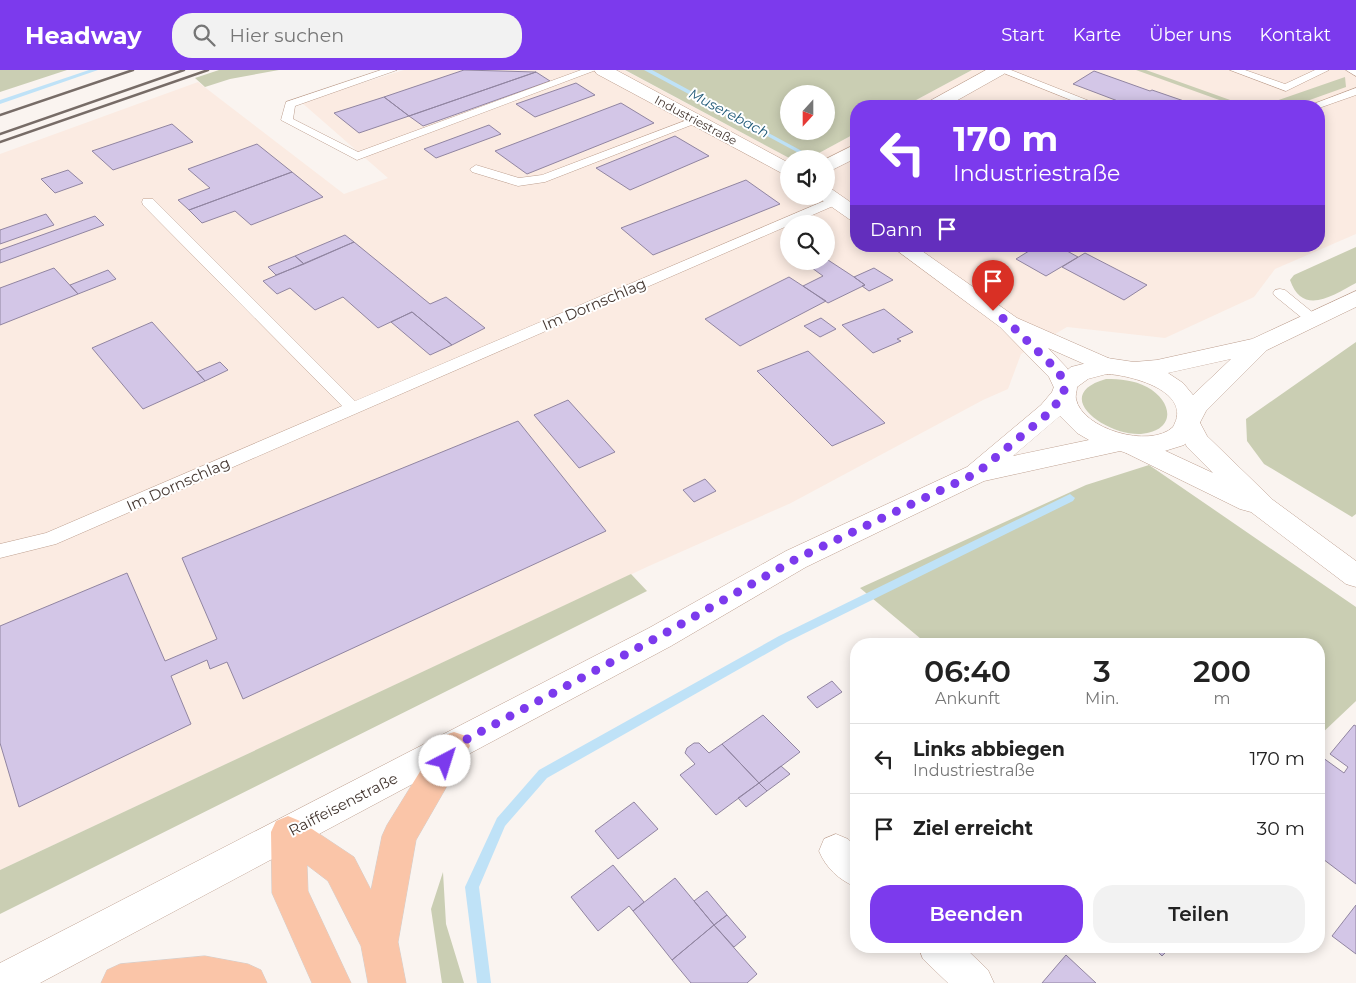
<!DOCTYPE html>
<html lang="de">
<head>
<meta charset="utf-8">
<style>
	body { margin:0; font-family:Montserrat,sans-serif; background:#f2f2f2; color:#222; height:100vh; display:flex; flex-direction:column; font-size:19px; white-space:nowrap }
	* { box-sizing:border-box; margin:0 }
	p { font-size:16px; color:#767676 }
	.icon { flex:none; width:28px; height:28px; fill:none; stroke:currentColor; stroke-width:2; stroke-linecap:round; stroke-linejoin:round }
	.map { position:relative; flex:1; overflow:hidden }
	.side { position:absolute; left:850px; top:568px; width:475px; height:315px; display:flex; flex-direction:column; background:#fff; border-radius:20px; box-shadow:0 2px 12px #0003 }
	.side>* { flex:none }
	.top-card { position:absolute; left:850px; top:30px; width:475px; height:152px; border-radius:20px; box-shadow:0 2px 12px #0003; background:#7c3aed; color:#fff; overflow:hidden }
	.needle { width:32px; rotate:201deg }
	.controls { position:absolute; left:780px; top:15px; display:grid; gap:10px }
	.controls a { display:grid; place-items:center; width:55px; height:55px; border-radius:50%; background:#fff; box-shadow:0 2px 12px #0003; font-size:25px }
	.pin { position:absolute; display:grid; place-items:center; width:42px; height:42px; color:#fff; margin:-51px -21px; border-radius:50% 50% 50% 0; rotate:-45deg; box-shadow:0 0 5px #0007 }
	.pin .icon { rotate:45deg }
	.me { position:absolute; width:55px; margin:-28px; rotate:40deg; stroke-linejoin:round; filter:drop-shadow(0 0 4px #0008) }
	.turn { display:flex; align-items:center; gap:18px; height:105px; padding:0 20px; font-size:22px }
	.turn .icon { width:65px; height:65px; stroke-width:2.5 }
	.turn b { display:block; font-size:35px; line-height:42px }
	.then { display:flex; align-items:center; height:48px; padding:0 20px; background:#0003; gap:10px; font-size:19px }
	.eta { display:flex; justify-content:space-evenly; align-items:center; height:85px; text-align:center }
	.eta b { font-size:30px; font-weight:600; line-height:35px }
	.button { display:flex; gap:10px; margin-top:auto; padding:10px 20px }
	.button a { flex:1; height:58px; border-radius:20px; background:#7c3aed; color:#fff; font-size:20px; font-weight:600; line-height:58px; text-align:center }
	.button a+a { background:#f2f2f2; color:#222 }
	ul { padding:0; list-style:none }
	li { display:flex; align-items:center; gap:15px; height:70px; padding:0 20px; border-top:1px solid #e0e0e0 }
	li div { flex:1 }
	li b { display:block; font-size:19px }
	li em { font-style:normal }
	header { display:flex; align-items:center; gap:30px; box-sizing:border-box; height:70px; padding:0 25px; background:#7c3aed; color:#fff }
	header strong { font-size:24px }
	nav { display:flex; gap:28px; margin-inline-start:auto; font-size:18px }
	.search { width:350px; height:45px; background:#f2f2f2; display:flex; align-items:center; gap:12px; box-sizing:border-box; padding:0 18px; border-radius:20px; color:#767676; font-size:19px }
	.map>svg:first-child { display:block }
	.built { fill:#fbebe2; fill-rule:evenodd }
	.green { fill:#caceb3; fill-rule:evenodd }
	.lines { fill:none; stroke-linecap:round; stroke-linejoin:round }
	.stream { fill:#bfe2f7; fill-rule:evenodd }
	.building { fill:#d3c6e7; stroke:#9185a1 }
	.service-casing { stroke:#bd9f8f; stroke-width:1 }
	.minor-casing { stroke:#bd9f8f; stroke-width:1 }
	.tertiary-casing { stroke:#bd9f8f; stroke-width:1 }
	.primary-casing { stroke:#d2cfce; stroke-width:1 }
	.service { fill:#fff; fill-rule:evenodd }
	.minor { fill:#fff; fill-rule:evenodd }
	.tertiary { fill:#fff; fill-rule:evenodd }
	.primary { fill:#fac5a8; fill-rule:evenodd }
	.rail { stroke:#776c67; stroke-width:2.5 }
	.route { stroke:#7c3aed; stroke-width:9; stroke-dasharray:0 16.2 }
	.labels { text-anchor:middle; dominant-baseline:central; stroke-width:4; stroke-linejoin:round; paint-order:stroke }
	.far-street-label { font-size:12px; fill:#453832; stroke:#fff }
	.far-water-label { font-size:14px; font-style:italic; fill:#225b79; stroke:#fff }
	.street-label { font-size:15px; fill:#453832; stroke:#fff }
</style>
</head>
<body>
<header>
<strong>Headway</strong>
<div class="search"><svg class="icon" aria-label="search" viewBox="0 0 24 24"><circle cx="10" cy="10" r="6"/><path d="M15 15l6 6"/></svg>Hier suchen</div>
<nav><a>Start</a><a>Karte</a><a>Über uns</a><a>Kontakt</a></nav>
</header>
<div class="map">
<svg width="1356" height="913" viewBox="0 0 1356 913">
	<rect width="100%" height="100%" fill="#faf4f0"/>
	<!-- built -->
	<path class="built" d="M404,0H624L791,89H789V126H826V89H808L856,63V176H1319V36H905L972,0H1356V164L1275,199L1254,227L1165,268L1067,257L1021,284L1008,319L983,330L791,433L649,496L0,800V84L198,12L344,124L388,108L301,32ZM789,154H826V191H789Z"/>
	<!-- green -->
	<path class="green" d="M0,0H67L0,22Z
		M219,0H279L230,9L205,17L195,8Z
		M625,0H972L905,36H856V63L808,89H791ZM789,24H826V61H789Z
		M1136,0H1146L1247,36H1236Z
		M1345,7L1346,17L1293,36H1261Z
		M1356,177V213C1333,225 1303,247 1290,210L1294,205Z
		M1356,272V444L1352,447L1264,394L1247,371L1246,349Z
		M1106,309C1120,309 1134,310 1147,317C1174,332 1176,361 1141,364C1106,366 1049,325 1106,309Z
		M1149,395L1356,537V631L1319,666V574H927L860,518L1086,415Z
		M631,504L647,521L0,844V800Z
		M443,802L446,854L464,913H442L431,839Z"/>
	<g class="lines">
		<!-- stream -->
		<path class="stream" d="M89,0H98L0,34V30Z
			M644,0H652L813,87L808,88Z
			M1070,424L1075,428L1073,431L787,572L547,708L505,756L479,817L491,913H477L465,817L497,748L539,700L779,566Z"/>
	</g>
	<!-- building -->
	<path class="building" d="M464,0L536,2L409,46L384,27Z
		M1094,1L1150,21L1152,20L1184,31L1177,36H1131L1073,14Z
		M536,2L550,11L423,56L409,46Z
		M576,13L595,25L535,47L516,34Z
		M384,27L409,46L359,63L334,43Z
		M621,33L654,53L527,104L495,81Z
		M172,54L193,72L113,100L92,81Z
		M489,55L501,64L436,88L424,79Z
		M675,66L709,86L630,120L596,98Z
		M257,74L292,102L189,140L178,130L210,118L188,99Z
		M68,100L83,113L55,123L41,109Z
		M292,102L323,127L251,155L235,141L202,153L189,140Z
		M746,110L780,134L653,185L621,158Z
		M46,144L54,155L0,174V160Z
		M95,146L104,155L0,193V180Z
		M345,165L354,172L304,194L295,186Z
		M354,172L430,234L446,227L485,258L452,275L412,242L378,258L343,227L315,240L290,218L277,224L263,211Z
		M1037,176H1058L1078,187L1046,206L1016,189Z
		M1085,183L1147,215L1124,230L1062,197Z
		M295,186L304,194L276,205L268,197Z
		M828,190L854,207L865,215L828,233L803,216L823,206L812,198Z
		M54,198L78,224L0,255V218Z
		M874,198L893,210L869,221L862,216L865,215L854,207Z
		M108,200L116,209L78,224L70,215Z
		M789,207L826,231L740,276L705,249Z
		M884,239L913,262L897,269L901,271L873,283L842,255Z
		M412,242L452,275L430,285L391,252Z
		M821,248L836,259L820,267L804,256Z
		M152,252L205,311L143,339L92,278Z
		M808,281L885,353L832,376L757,301Z
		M220,292L228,300L205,311L197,302Z
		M568,330L615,382L579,398L534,345Z
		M518,351L606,461L243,629L227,592L210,599L207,590L171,606L191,654L19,737L0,673V556L127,503L165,591L217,569L182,488Z
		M705,409L716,421L694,432L683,420Z
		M832,611L842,622L817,638L807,627Z
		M763,645L800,682L759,713L722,674Z
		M1354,655L1356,656V814L1319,786V685L1344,703L1348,697L1330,684Z
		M694,673H699L709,683L722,674L759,713L716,745L680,705L695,694L685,683L687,678Z
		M781,696L790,704L767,721L759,713Z
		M759,713L767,721L746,737L738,728Z
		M634,732L658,759L618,789L595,761Z
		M613,795L644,832L633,841L629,836L598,861L571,827Z
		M675,808L714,855L672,890L633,841Z
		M707,821L727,845L714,855L694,831Z
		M1356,835V884L1332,866Z
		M727,845L746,867L734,877L714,855Z
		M714,855L757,904L747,913H691L672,890Z
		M1152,876H1172L1162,886Z
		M1066,885L1096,913H1042Z"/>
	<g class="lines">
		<!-- service casing -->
		<g class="service-casing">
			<path id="service" d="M381,0H397L295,36L293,49L358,82L581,0H596L357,90L281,50L286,32Z
				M996,0H1011L1102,36H1086Z
				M1230,0H1245L1285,14L1315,0H1329L1286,21Z
				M1346,0H1356V6Z
				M1356,18V25L1319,38V36H1308Z
				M695,47L699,48V52L545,112L518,116L472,102L470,99L476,95L519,108L542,105Z
				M836,126L840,127L842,130L840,133L56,474L0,488V474L46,463L342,336L143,135L142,132L143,129H153L355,331Z
				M1280,219L1285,220L1317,246L1319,249L1317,252H1307L1275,226L1273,223L1275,220Z"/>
		</g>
		<!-- minor casing -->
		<g class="minor-casing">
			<path id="minor" d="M594,0H616L789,93V107L597,4Z
				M986,0H1007L1004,4L947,36H925L928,32Z
				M856,74V88L826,103V89Z
				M826,118L833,120L856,136V151L849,149L819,128L818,126H826Z
				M891,176H915L1017,248L1115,291L1119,296L1115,301L1107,304L1048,278L1067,298L1077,316L1074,322L1065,324L1056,322L1049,307L1000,257Z
				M1188,344L1197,347L1207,366L1273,430L1356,491V517L1346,514L1251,442L1240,439L1124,382L1120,376L1124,370L1133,367L1142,370L1213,403L1187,377L1175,353L1179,347Z
				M836,764L848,769L856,777V817C839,810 826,798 819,781L824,769Z
				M918,876H963L988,900L994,913H948L923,889Z"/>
		</g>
		<!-- tertiary casing -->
		<g class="tertiary-casing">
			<path id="tertiary" d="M1356,221V237L1267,280L1206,341L1193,366L1184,375L1155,384H1130L1120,381L984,411L806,497L671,576L40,913H0V893L649,558L786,481L967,397L1041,335L1052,322L1057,309L1071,297L1107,288L1134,292L1157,290L1252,269ZM1231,289L1193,325L1183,313L1168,303ZM1107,304C1130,305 1194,321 1173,357C1150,379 1082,359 1076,329C1075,326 1077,321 1077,317L1088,309ZM1060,346L1077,363L1089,370L1013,386Z"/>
		</g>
		<!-- primary casing -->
		<g class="primary-casing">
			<path id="primary" d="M454,662L466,666L470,676L416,770L398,872L406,913H368L361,876L328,811L307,795L308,821L351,913H312L272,823L271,762L276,751L288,746L300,751L354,787L371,820L382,766L387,755L442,666Z
				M205,886L248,894L261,900L267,913H101L107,900L120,894Z"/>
		</g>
		<!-- service -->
		<use href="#service" class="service"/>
		<!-- minor -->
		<use href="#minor" class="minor"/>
		<!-- tertiary -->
		<use href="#tertiary" class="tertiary"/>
		<!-- primary -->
		<use href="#primary" class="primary"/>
		<!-- rail -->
		<path class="rail" d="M0,45L133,0
			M0,64L184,0
			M0,72L208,0"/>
	</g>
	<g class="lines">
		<!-- route -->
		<path class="route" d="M445,691L454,676L660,566L796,489L977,403L1050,342L1063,325L1065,316L1059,302L1008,252L993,241"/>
	</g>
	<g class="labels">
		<!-- far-street labels -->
		<g class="far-street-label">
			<text transform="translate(696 50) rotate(28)">Industriestraße</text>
		</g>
		<!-- far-water labels -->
		<g class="far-water-label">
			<text transform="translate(729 43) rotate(28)">Muserebach</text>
		</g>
		<!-- street labels -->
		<g class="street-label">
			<text transform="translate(594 234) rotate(-23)">Im Dornschlag</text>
			<text transform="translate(178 414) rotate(-24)">Im Dornschlag</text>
			<text transform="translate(343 734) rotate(-27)">Raiffeisenstraße</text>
		</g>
	</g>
</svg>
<div class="controls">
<a><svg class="needle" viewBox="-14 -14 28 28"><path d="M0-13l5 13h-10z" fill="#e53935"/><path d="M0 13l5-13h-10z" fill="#767676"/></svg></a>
<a><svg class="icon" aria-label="sound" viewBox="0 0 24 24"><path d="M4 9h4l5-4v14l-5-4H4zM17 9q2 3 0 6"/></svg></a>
<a><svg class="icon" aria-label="search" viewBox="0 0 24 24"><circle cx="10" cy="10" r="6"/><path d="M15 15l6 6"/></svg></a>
</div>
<div class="pin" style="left:993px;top:241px;background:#d93025"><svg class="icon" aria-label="arrive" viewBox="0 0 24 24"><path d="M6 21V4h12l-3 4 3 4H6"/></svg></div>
<svg class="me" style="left:445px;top:691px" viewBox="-20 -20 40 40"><circle r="19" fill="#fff"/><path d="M0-13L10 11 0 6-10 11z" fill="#7c3aed"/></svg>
<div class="top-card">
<div class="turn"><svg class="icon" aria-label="left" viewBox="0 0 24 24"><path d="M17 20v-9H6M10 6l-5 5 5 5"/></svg><div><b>170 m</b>Industriestraße</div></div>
<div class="then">Dann<svg class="icon" aria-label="arrive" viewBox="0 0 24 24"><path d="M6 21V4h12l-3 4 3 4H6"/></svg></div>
</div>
<section class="side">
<div class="eta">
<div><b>06:40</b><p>Ankunft</p></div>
<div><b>3</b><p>Min.</p></div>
<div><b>200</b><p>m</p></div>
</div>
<ul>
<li><svg class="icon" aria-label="left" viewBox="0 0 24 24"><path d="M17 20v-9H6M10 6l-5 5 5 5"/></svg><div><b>Links abbiegen</b><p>Industriestraße</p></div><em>170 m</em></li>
<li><svg class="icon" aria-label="arrive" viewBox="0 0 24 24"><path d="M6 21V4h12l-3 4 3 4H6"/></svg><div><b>Ziel erreicht</b></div><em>30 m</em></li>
</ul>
<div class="button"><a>Beenden</a><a>Teilen</a></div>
</section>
</div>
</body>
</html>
